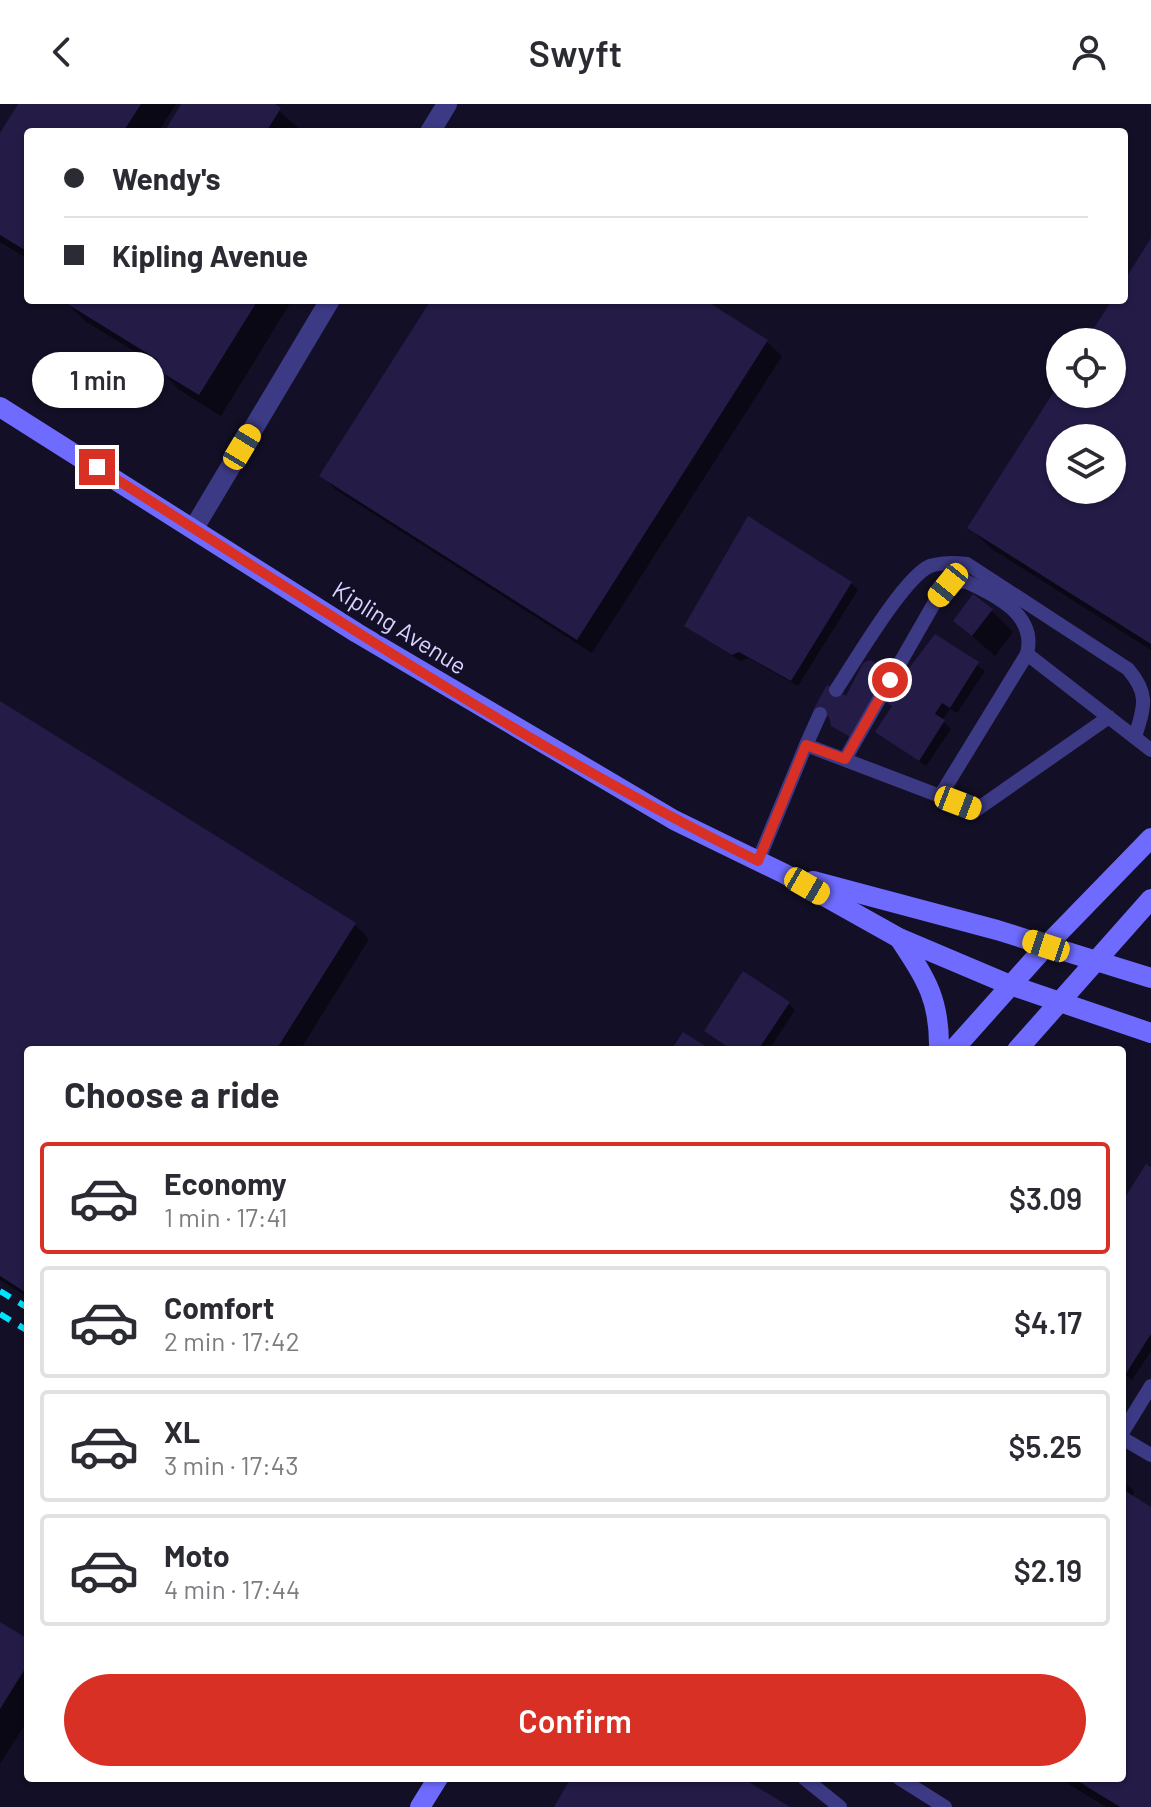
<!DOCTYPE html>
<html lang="en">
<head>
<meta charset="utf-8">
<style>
	:root { --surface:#fff; --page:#f2f2f3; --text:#2b2b33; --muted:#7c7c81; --line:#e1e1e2; --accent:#d93025 }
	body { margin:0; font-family:Barlow,sans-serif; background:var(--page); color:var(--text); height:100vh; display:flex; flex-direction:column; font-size:30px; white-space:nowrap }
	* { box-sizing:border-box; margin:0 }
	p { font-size:26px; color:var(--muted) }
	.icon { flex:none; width:44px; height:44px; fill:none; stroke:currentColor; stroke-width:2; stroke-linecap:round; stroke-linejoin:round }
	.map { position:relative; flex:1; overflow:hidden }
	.panel { position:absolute; left:24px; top:942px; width:1102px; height:736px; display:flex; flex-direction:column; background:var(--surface); border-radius:8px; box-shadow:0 2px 6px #0004 }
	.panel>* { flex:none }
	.guide { position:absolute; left:24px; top:24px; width:1104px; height:176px; border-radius:8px; box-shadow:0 2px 6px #0004; display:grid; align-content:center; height:176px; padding:0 40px; background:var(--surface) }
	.buttons { position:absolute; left:1046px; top:224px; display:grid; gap:16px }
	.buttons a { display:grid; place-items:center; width:80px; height:80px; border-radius:50%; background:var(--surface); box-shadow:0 2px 6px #0004; font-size:40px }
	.end { position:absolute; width:36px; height:36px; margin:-18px; border:10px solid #d93025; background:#fff; box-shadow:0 0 0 4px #fff }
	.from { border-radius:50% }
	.bubble { position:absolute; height:56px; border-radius:28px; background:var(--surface); box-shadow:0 2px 6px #0004; font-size:26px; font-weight:600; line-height:56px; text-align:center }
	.car { position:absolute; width:24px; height:48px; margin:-24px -12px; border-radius:10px; box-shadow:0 0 6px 2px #0007; background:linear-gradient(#f5c518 24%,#345 0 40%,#f5c518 0 76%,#345 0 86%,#f5c518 0) }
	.guide b { display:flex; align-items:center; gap:28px; height:76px; font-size:30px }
	.guide b+b { border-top:2px solid var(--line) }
	.guide i { width:20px; height:20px; background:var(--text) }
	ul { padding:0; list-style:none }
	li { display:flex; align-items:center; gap:24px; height:112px; margin:0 16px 12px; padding:0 24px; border:4px solid var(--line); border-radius:8px }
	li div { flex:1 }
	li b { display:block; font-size:30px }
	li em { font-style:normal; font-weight:600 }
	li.on { border-color:var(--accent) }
	li>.icon { width:72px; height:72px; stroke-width:1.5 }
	h2 { padding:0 40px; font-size:36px; line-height:96px }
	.primary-button { display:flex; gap:16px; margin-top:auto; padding:16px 40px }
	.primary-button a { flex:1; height:92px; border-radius:48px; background:var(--accent); color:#fff; font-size:32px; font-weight:600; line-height:92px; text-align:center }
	header { display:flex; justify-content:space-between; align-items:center; height:104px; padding:0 40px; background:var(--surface); font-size:36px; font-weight:600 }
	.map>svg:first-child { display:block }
	.shadow { fill:#0007; fill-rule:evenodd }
	.building { fill:#241b47; fill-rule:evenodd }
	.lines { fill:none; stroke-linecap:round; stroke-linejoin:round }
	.service { stroke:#3d3a85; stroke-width:14 }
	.minor { stroke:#3d3a85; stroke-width:20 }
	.secondary { stroke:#6f6bff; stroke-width:20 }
	.rail { stroke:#00e5ff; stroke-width:6; stroke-dasharray:12 10; stroke-linecap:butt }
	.route { stroke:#d93025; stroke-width:10 }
	.labels { text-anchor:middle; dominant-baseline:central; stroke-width:7; stroke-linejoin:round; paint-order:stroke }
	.street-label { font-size:24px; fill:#d9d4ff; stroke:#130f26 }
</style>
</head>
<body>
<header><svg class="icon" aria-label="back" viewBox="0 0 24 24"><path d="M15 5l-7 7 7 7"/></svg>Swyft<svg class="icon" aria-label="person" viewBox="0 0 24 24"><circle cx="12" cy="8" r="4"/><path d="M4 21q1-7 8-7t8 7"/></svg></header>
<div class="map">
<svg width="1151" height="1703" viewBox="0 0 1151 1703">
	<rect width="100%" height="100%" fill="#130f26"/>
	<g class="shadow">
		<path d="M20,0H176L158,28H28V155L0,138V33Z"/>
		<path d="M183,0H271L302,27L166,28Z"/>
		<path d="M1151,138V546L992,445L970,424L1060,282V290H1112V238H1088L1114,196H1124V180ZM1060,334H1112V386H1060Z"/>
		<path d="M64,196H292L221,312L178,285L157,261L85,217Z"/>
		<path d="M434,196H701L767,238L782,252L592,549L336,386L322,371Z"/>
		<path d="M851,479L858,486L798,582L748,554L740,557L687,522Z"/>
		<path d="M992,507L1013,528L995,552L955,517Z"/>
		<path d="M935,532L985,567L957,609L950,605L942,616L951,625L926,662L877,628L894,604L887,597Z"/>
		<path d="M0,599L354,820L369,835L300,946H28V1193L0,1176Z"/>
		<path d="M789,900L795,906L769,946H732L706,927Z"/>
		<path d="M1147,1063L1151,1066V1247L1132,1276L1122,1269V1101Z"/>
		<path d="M1122,1375L1134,1388L1131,1393L1151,1406V1703H1106L1059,1674H1122Z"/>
		<path d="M0,1520L28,1538V1616L0,1660Z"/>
	</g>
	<g class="building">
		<path d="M18,0H141L123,28H28V148L0,131V29Z"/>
		<path d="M181,0H275L281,4L266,28H164Z"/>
		<path d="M1151,134V540L967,424L1060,278V290H1112V238H1085L1112,196H1124V177ZM1060,334H1112V386H1060Z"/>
		<path d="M61,196H258L199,291L153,263L158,256Z"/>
		<path d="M431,196H705L768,236L577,536L319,372Z"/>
		<path d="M748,412L852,478L791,577L739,548L732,551L684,522Z"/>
		<path d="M973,490L993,505L972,532L953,517Z"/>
		<path d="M935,530L979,558L950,604L942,599L935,610L945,616L919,657L875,628L892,602L884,597Z"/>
		<path d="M870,556L884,563L887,572L850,633L831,622L829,613L813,606L827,581L846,592L863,559Z"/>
		<path d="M0,597L356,819L276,946H28V1190L0,1172Z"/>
		<path d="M743,867L790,898L758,946H732L704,927Z"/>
		<path d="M683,928L712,946H671Z"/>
		<path d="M1146,1060L1151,1063V1230L1125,1271L1122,1098Z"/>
		<path d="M1122,1385L1151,1403V1703H1120L1073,1674H1122Z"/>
		<path d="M0,1518L28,1535V1560L0,1605Z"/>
		<path d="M571,1674H742L790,1703H554Z"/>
	</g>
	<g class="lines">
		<g class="service">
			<path d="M836,586C854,559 904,473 930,462C942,458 955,459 967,460L1128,565C1150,591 1144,603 1135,633"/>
			<path d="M1109,613L976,706L940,692L1027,550L1151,646"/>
			<path d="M806,641L820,610"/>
			<path d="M845,655L936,496L948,481L965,477C996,491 1037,511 1027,550"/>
			<path d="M758,757L806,641L940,692"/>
			<path d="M1122,1329L1151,1282"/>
			<path d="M1122,1334L1151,1351"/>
			<path d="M804,1674L840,1703"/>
			<path d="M899,1674L945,1703"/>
		</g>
		<g class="minor">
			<path d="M430,28L447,0"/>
			<path d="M194,424L330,196"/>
		</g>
		<g class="secondary">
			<path d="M0,303L357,529L674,716L783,769L899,834L1010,881L1151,929"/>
			<path d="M813,777L997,826L1151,874"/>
			<path d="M899,834C926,875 940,895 939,946"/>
			<path d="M953,946L1046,842L1151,734"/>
			<path d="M1017,946L1151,795"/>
			<path d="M420,1703L438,1674"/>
		</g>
		<g class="rail">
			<path d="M0,1187L28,1204"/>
			<path d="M0,1210L28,1227"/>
		</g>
	</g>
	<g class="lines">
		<path class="route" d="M97,363C314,500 528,644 758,757L806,641L845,655L890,576"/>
	</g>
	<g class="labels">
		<g class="street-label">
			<text transform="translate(400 523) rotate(32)">Kipling Avenue</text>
		</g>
	</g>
</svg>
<div class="buttons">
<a><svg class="icon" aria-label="locate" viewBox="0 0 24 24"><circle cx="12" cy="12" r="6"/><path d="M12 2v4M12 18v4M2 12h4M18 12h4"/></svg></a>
<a><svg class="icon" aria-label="layers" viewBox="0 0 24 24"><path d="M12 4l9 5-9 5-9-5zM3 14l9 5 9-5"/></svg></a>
</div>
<i class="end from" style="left:890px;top:576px"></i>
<i class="end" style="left:97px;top:363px"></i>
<div class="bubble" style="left:32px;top:248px;width:132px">1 min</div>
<i class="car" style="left:242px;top:343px;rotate:31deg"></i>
<i class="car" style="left:948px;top:481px;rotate:219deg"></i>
<i class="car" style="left:958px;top:699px;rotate:111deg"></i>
<i class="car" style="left:807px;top:782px;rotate:120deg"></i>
<i class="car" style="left:1046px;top:842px;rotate:288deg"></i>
<div class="guide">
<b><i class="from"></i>Wendy's</b>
<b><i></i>Kipling Avenue</b>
</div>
<section class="panel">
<h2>Choose a ride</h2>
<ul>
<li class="on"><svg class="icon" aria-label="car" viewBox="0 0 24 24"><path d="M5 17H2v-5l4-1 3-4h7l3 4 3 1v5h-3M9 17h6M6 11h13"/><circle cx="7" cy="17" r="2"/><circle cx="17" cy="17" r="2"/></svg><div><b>Economy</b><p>1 min · 17:41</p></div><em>$3.09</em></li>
<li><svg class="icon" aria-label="car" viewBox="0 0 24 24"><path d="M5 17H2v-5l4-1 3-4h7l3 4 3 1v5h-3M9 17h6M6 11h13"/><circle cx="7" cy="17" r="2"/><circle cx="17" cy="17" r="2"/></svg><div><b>Comfort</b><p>2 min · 17:42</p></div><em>$4.17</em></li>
<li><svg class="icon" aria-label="car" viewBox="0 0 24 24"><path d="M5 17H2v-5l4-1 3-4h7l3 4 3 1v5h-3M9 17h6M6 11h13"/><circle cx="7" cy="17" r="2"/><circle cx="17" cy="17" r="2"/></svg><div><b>XL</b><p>3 min · 17:43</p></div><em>$5.25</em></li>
<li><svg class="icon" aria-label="car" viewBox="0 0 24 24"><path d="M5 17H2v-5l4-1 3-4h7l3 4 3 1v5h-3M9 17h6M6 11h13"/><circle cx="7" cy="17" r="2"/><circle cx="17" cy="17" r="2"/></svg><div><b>Moto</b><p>4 min · 17:44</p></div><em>$2.19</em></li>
</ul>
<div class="primary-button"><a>Confirm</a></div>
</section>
</div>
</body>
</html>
